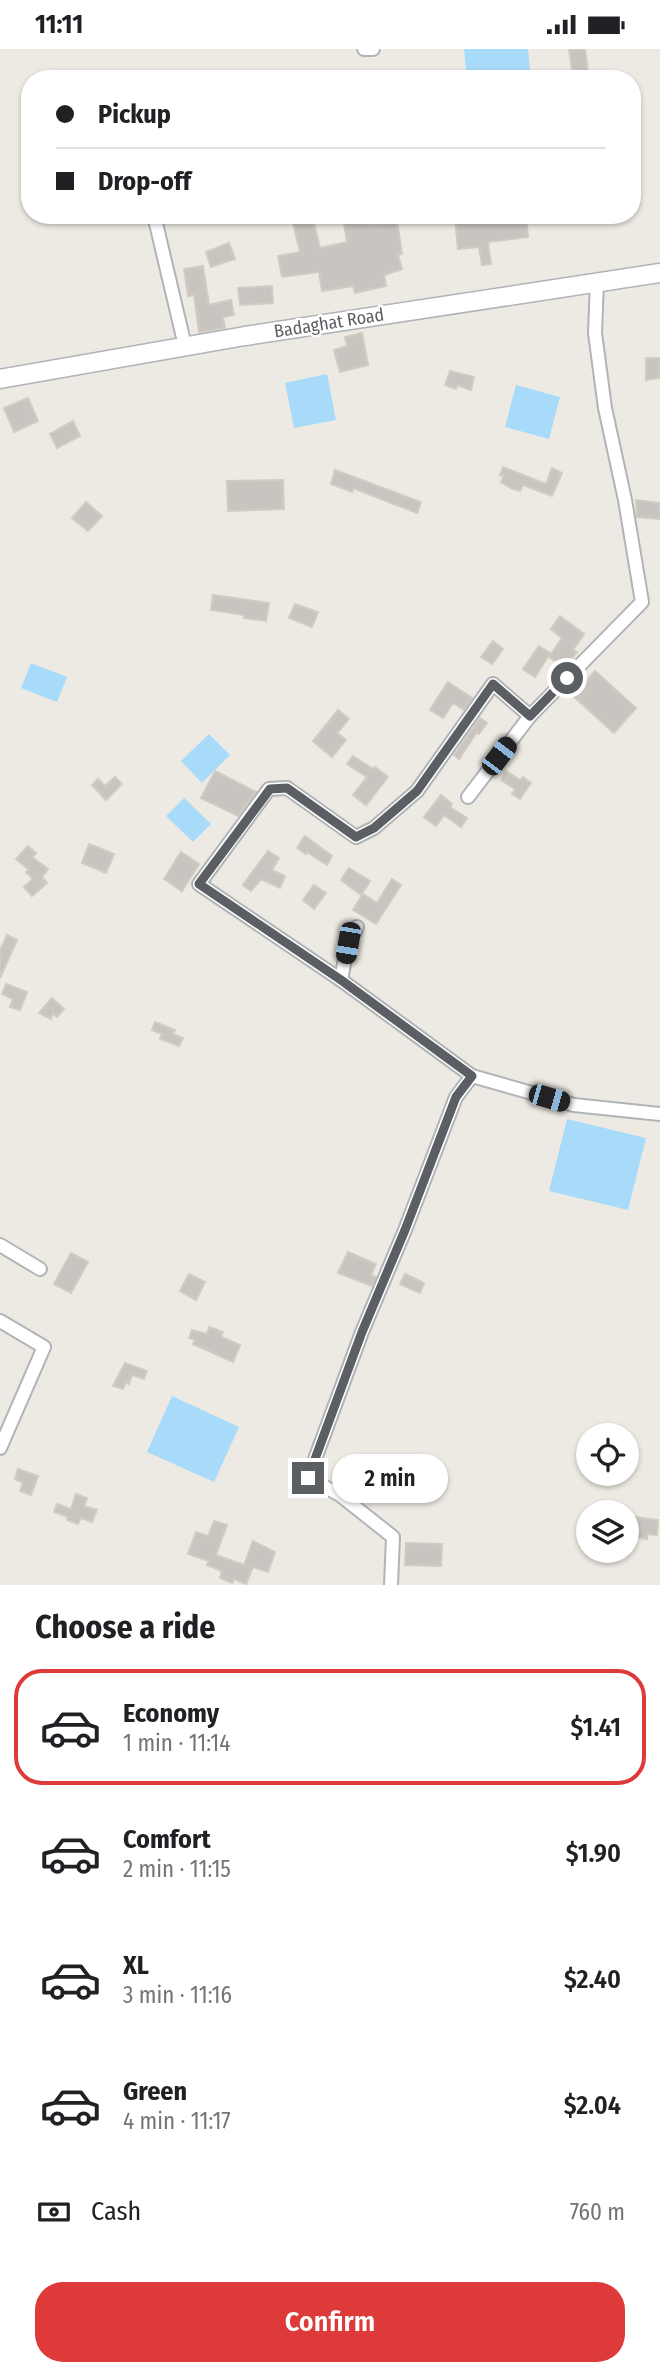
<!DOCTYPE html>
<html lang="en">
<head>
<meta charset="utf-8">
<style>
	:root { --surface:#fff; --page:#f6f6f6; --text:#202124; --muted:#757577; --line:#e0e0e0; --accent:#dd3a39 }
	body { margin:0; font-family:"Fira Sans Condensed",sans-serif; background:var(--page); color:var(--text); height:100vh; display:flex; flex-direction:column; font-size:26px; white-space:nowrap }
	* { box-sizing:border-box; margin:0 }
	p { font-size:23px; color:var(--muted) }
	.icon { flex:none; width:38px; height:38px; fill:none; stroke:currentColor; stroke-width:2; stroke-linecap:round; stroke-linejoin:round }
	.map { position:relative; height:1536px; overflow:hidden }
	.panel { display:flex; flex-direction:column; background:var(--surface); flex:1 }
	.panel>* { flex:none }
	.banner { position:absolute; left:21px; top:21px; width:620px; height:154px; border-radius:28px; box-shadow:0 2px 5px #0004; display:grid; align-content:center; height:154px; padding:0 35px; background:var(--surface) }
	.fabs { position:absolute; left:576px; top:1374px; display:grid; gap:14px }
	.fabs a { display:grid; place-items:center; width:63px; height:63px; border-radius:50%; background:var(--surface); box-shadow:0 2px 5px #0004; font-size:35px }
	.end { position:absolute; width:32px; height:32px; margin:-16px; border:9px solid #5b5f63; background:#fff; box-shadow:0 0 0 4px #fff }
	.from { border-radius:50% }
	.bubble { position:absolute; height:49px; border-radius:24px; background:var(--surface); box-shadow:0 2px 5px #0004; font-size:23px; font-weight:600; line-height:49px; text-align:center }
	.car { position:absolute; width:21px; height:42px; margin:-21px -10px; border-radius:9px; box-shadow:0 0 5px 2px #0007; background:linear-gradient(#222 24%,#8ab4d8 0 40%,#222 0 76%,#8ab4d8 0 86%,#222 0) }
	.banner b { display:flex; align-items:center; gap:24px; height:66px; font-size:26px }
	.banner b+b { border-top:2px solid var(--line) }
	.banner i { width:18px; height:18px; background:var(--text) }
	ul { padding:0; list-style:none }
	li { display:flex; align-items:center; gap:21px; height:116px; margin:0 14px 10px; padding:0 21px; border:4px solid transparent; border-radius:28px }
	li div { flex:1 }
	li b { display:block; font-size:26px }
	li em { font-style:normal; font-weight:600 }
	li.selected { border-color:var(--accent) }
	li>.icon { width:63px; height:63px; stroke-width:1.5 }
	h2 { padding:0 35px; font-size:32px; line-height:84px }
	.pay { display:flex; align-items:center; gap:18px; height:77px; padding:0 35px; font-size:26px }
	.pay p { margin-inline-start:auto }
	.primary-button { display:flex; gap:14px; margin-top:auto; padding:14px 35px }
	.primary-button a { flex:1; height:80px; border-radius:28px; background:var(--accent); color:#fff; font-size:28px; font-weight:600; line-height:80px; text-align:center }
	.status { display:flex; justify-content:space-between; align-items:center; height:49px; padding:0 35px; background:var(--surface); direction:ltr }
	.status svg { height:19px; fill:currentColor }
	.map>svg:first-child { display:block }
	.water { fill:#a7dbf9 }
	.building { fill:#c8c5c0; stroke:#d1cbc2; stroke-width:2 }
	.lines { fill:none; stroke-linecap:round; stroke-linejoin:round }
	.minor-casing { stroke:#b1b4b7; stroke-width:16 }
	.secondary-casing { stroke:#b0b3b7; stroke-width:21 }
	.minor { stroke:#fff; stroke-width:12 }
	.secondary { stroke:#fff; stroke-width:18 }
	.route { stroke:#5b5f63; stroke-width:9 }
	.labels { text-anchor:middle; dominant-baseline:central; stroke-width:5; stroke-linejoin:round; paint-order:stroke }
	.street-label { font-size:18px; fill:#5b5f63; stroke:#fff }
</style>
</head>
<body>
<div class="status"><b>11:11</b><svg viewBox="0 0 49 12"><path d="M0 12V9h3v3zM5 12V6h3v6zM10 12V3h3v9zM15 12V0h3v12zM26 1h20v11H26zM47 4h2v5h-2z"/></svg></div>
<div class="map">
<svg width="660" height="1536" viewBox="0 0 660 1536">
	<rect width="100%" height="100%" fill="#edeae3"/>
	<g class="water">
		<path d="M464,0H528L531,30H467Z"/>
		<path d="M327,325L336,371L294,379L285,334Z"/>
		<path d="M516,336L560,348L549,390L505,378Z"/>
		<path d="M31,614L67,628L57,653L21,639Z"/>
		<path d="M209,685L230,706L202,734L181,712Z"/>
		<path d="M184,749L211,775L193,793L166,767Z"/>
		<path d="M567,1070L646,1089L628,1161L549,1142Z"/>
		<path d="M172,1347L239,1378L214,1433L147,1403Z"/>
	</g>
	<g class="building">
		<path d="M569,0H585L589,30H577L576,21H572Z"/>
		<path d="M291,166H312L320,199L347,193L344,174L368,170L370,176L397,172L402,205L398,206L402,220L384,226L386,237L355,244L353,237L322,242L319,223L282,228L278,207L300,203Z"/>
		<path d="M487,166H526L528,188L488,193L491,215L482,216L479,198L458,200L455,170L467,167L468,172L487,169Z"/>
		<path d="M229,194L235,210L211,218L206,203Z"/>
		<path d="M203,217L209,256L231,251L234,266L223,268L225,279L199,283L194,246L188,247L184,220Z"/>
		<path d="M272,237L273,254L240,256L238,239Z"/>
		<path d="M362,284L368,316L340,323L334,301L347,297L345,288Z"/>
		<path d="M646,309H660L659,329L646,331Z"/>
		<path d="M450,322L474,328L471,341L457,336L456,340L445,336Z"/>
		<path d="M28,349L38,372L14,383L4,359Z"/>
		<path d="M73,372L80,387L57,399L50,385Z"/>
		<path d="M503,418L546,435L552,419L562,424L552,447L523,436L520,442L511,439L501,433L504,427L500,426Z"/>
		<path d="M335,421L421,453L417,464L353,439L352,443L331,435Z"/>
		<path d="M283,431L284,460L228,462L227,432Z"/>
		<path d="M636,451L660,454V470L637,468Z"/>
		<path d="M86,453L102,467L88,482L72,469Z"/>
		<path d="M213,546L269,554L266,572L244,569V566L211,561Z"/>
		<path d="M295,555L318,563L312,578L289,569Z"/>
		<path d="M560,567L584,585L573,601L577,603L565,619L549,608L562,589L551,580Z"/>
		<path d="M493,592L503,600L492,615L481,608Z"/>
		<path d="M539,597L550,604L535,628L523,620Z"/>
		<path d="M595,622L636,659L614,684L573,647Z"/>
		<path d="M448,633L472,649L464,661L453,654L443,669L430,661Z"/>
		<path d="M338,661L349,670L337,684L346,691L332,708L313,692Z"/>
		<path d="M480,669L487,674L479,685L477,683L459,710L454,706Z"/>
		<path d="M353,707L373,720L375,718L388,728L366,756L353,746L367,728L347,715Z"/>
		<path d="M215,722L256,743L238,767L201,749Z"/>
		<path d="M506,722L520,731L523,728L531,734L520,750L512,745L515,740L501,731Z"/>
		<path d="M115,728L122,735L106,751L92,736L98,730L105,737Z"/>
		<path d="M441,746L452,755L450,758L467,769L461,778L444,766L436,777L424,768Z"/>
		<path d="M305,787L332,807L327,816L307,803L306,805L297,799Z"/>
		<path d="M89,795L114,805L106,824L82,814Z"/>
		<path d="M28,797L36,804L32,808L48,820L42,828L47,834L32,847L24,838L33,830L26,823L29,821L16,810Z"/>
		<path d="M268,802L279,809L272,821L285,827L280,839L261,830L251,842L243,836Z"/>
		<path d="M181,803L199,815L182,842L164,830Z"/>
		<path d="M349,819L370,832L361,846L341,831Z"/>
		<path d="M392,830L401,836L376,875L353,861L363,845L377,854Z"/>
		<path d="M314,836L326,844L314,860L303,851Z"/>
		<path d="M7,886L17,891L0,929V902Z"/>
		<path d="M6,935L27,943L20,961L10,958L13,950L2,945Z"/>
		<path d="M52,949L64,960L57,968L53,964L51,970L39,964Z"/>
		<path d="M155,973L175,981L173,985L183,989L179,997L160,990L162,985L152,981Z"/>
		<path d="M348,1203L376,1215L371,1226L376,1228L372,1237L338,1224Z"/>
		<path d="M71,1204L88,1213L71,1244L54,1235Z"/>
		<path d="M189,1225L205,1233L196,1251L180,1242Z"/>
		<path d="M405,1225L424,1234L420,1244L400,1235Z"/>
		<path d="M209,1278L223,1283L221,1288L240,1296L233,1313L193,1295L195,1291L189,1289L192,1281L207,1285Z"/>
		<path d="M125,1314L147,1322L144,1330L132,1326L129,1335L126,1333L123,1340L113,1337Z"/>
		<path d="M18,1420L38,1427L31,1446L20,1442L23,1434L15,1430Z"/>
		<path d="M76,1445L87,1449L84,1457L97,1461L92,1473L81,1469L78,1475L67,1471L68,1468L54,1463L57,1455L71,1460Z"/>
		<path d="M635,1468L658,1471L657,1486L647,1485V1490L633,1488Z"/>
		<path d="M214,1472L227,1476L216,1506L244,1516L253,1492L275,1503L268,1523L253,1518L246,1535L234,1530L232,1534L220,1529L222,1522L207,1516L209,1512L188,1505L196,1483L208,1487Z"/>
		<path d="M406,1494L442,1495L441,1517L405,1516Z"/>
	</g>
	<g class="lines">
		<g class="minor-casing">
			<g id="minor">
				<path d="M364,0H373"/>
				<path d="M154,166L185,297"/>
				<path d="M468,748L530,667L642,553L625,451L605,359L595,284L597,233"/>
				<path d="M357,878L348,894L341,931L472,1027L456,1048L405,1181L362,1283L308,1429L340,1446L393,1488L391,1536"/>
				<path d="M341,931L199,835L269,740L287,739L356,788L374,779L417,742L493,635L530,667"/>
				<path d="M472,1027L574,1056L660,1065"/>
				<path d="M0,1196L40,1220"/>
				<path d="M0,1272L44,1298L0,1399"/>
			</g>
		</g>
		<g class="secondary-casing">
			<path id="secondary" d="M0,330L245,287L660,224"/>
		</g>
		<use href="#minor" class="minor"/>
		<use href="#secondary" class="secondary"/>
	</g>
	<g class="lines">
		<path class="route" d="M308,1429L362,1283L405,1181L456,1048L472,1027L341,931L199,835L270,740L287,739L356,788L374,779L417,742L493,635L530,667L567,629"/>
	</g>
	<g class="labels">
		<g class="street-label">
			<text transform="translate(329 274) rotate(-9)">Badaghat Road</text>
		</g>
	</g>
</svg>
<div class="fabs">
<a><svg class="icon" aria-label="locate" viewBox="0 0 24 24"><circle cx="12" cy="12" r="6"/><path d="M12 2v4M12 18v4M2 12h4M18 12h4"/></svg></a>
<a><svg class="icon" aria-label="layers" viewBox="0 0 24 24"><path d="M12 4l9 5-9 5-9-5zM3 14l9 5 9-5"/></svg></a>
</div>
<i class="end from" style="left:567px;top:629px"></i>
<i class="end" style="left:308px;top:1429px"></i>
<div class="bubble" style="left:332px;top:1405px;width:116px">2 min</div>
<i class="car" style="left:499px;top:707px;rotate:37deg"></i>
<i class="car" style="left:348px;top:894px;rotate:190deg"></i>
<i class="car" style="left:549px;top:1049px;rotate:106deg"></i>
<div class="banner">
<b><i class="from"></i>Pickup</b>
<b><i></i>Drop-off</b>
</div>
</div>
<section class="panel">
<h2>Choose a ride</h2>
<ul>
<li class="selected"><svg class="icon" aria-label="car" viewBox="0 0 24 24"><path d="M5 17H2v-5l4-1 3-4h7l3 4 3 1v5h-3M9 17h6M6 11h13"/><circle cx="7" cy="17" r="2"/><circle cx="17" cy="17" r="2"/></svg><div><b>Economy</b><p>1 min · 11:14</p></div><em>$1.41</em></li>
<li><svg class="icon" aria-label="car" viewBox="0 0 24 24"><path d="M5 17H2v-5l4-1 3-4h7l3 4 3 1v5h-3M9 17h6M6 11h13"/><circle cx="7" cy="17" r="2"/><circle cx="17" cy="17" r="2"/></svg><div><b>Comfort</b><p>2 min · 11:15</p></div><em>$1.90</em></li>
<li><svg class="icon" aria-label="car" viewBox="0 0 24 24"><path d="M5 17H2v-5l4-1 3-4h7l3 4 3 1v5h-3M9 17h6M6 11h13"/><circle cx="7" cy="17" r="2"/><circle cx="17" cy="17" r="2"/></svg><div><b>XL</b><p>3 min · 11:16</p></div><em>$2.40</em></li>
<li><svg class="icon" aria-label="car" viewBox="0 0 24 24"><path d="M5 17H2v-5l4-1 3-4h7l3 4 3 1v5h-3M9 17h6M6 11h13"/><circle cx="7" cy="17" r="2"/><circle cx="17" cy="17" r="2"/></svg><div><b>Green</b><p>4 min · 11:17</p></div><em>$2.04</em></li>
</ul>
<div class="pay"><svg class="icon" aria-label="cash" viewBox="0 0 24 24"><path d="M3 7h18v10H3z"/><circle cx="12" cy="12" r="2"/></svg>Cash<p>760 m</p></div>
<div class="primary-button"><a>Confirm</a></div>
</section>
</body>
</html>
